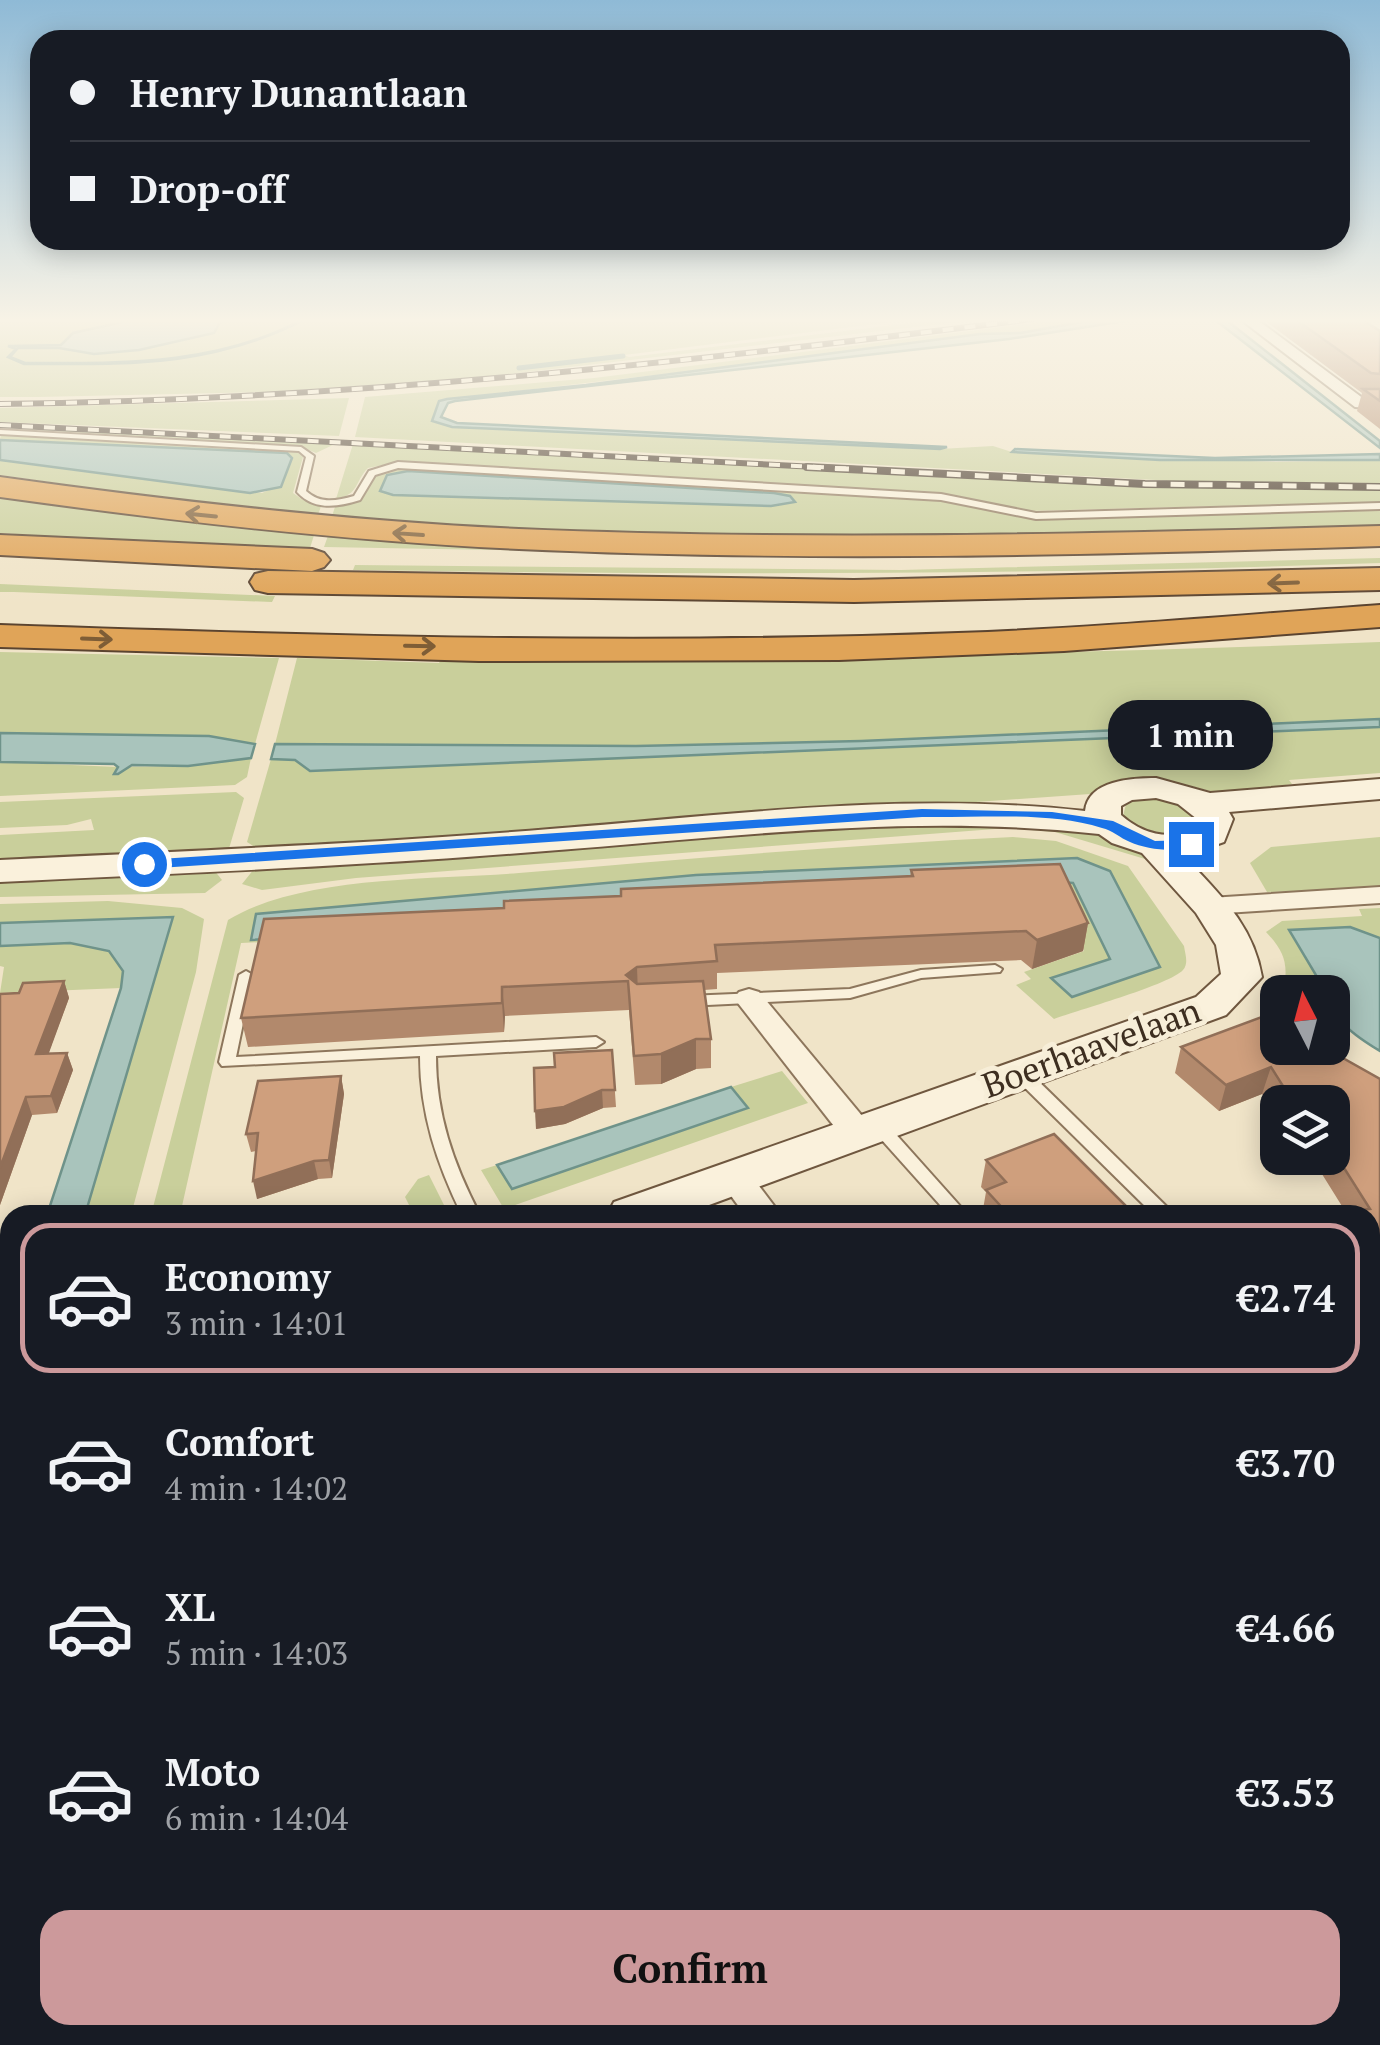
<!DOCTYPE html>
<html lang="en">
<head>
<meta charset="utf-8">
<style>
	:root { --surface:#171b24; --page:#242831; --text:#f1f3f6; --muted:#9ea1a6; --line:#363941; --accent:#cc999b }
	body { margin:0; font-family:"PT Serif",serif; background:var(--page); color:var(--text); height:100vh; display:flex; flex-direction:column; font-size:38px; white-space:nowrap }
	* { box-sizing:border-box; margin:0 }
	p { font-size:32px; color:var(--muted) }
	.icon { flex:none; width:55px; height:55px; fill:none; stroke:currentColor; stroke-width:2; stroke-linecap:round; stroke-linejoin:round }
	.map { position:relative; flex:1; overflow:hidden }
	.sheet { position:absolute; left:0px; top:1205px; width:1380px; height:840px; display:flex; flex-direction:column; background:var(--surface); border-radius:30px 30px 0 0; box-shadow:0 5px 25px #0003 }
	.sheet>* { flex:none }
	.guide { position:absolute; left:30px; top:30px; width:1320px; height:220px; border-radius:30px; box-shadow:0 5px 25px #0003; display:grid; align-content:center; height:220px; padding:0 40px; background:var(--surface) }
	.needle { width:65px; rotate:354deg }
	.controls { position:absolute; left:1260px; top:975px; display:grid; gap:20px }
	.controls a { display:grid; place-items:center; width:90px; height:90px; border-radius:20px; background:var(--surface); box-shadow:0 5px 25px #0003; font-size:50px }
	.end { position:absolute; width:45px; height:45px; margin:-22px; border:12px solid #1a73e8; background:#fff; box-shadow:0 0 0 5px #fff }
	.from { border-radius:50% }
	.bubble { position:absolute; height:70px; border-radius:30px; background:var(--surface); box-shadow:0 5px 25px #0003; font-size:32px; font-weight:600; line-height:70px; text-align:center }
	.guide b { display:flex; align-items:center; gap:35px; height:95px; font-size:38px }
	.guide b+b { border-top:2px solid var(--line) }
	.guide i { width:25px; height:25px; background:var(--text) }
	ul { padding:18px 0 0; list-style:none }
	li { display:flex; align-items:center; gap:30px; height:150px; margin:0 20px 15px; padding:0 20px; border:5px solid transparent; border-radius:30px }
	li div { flex:1 }
	li b { display:block; font-size:38px }
	li em { font-style:normal; font-weight:600 }
	li.selected { border-color:var(--accent) }
	li>.icon { width:90px; height:90px; stroke-width:1.5 }
	.action { display:flex; gap:20px; margin-top:auto; padding:20px 40px }
	.action a { flex:1; height:115px; border-radius:30px; background:var(--accent); color:#111; font-size:40px; font-weight:600; line-height:115px; text-align:center }
	.map>svg:first-child { display:block }
	.green { fill:#c9cf9b; fill-rule:evenodd }
	.water { fill:#a9c4bc; stroke:#6f938a; stroke-width:2.5 }
	.lines { fill:none; stroke-linecap:round; stroke-linejoin:round }
	.stream { stroke:#6f938a; stroke-width:5 }
	.lane-casing { stroke:#8d765c; stroke-width:4 }
	.street-casing { stroke:#8d765c; stroke-width:4 }
	.secondary-casing { stroke:#6f573f; stroke-width:4 }
	.highway-casing { stroke:#5b4430; stroke-width:4 }
	.lane { fill:#faf1dc; fill-rule:evenodd }
	.street { fill:#faf1dc; fill-rule:evenodd }
	.secondary { fill:#faf1dc; fill-rule:evenodd }
	.highway { fill:#e0a458; fill-rule:evenodd }
	.rail-far1-casing { stroke:#3d2e20; stroke-width:6 }
	.rail-casing { stroke:#3d2e20; stroke-width:8 }
	.rail-far1 { stroke:#f7eed8; stroke-width:4; stroke-dasharray:11; stroke-linecap:butt }
	.rail { stroke:#f7eed8; stroke-width:5; stroke-dasharray:14; stroke-linecap:butt }
	.wall { fill:#b2896c }
	.shaded-wall { fill:#916f58 }
	.building { fill:#cf9f7d; stroke:#916f58; stroke-width:2.5 }
	.oneway { stroke:#7e5d36 }
	.route { fill:#1a73e8 }
	.labels { text-anchor:middle; dominant-baseline:central; stroke-width:10; stroke-linejoin:round; paint-order:stroke }
	.street-label { font-size:35px; fill:#3d2e20; stroke:#f7eed8 }
</style>
</head>
<body>
<div class="map">
<svg width="1380" height="2045" viewBox="0 0 1380 2045">
	<rect width="100%" height="100%" fill="#f0e4c8"/>
	<g class="green">
		<path d="M0,319H917L624,355L629,357L943,319H984L475,378L268,392L38,397H0Z"/>
		<path d="M1065,319H1099L1020,333L447,399L432,420L452,427L940,449L993,446L1015,453L1276,462L1380,460V483L1174,481L355,437L365,397L594,378Z"/>
		<path d="M349,398L339,436L0,422V408Z"/>
		<path d="M0,428L325,442L337,443L316,453L299,446Z"/>
		<path d="M1,434L296,451L303,457L293,493L303,500L322,504L317,517L288,516L0,475V460L262,493L283,484L292,458L287,453L0,440Z"/>
		<path d="M353,444L1161,487L1380,490V502L1026,511L943,494L398,462L368,468C354,482 360,494 336,499Z"/>
		<path d="M396,467L952,500L1032,517L1380,507V528L1078,536L629,538L331,519L336,504C359,502 367,497 374,475ZM408,471L774,493L795,502L771,506L393,495L380,491L387,475Z"/>
		<path d="M0,493L315,532L310,548L214,547L0,533Z"/>
		<path d="M329,533L518,545L1380,537L781,555L324,547Z"/>
		<path d="M1380,558V563C1038,575 696,575 353,570L355,565L901,570Z"/>
		<path d="M0,584L275,596L272,602L14,592H0Z"/>
		<path d="M1380,642V719L861,741L636,746L275,744L297,658L439,663L441,659C755,660 1067,654 1380,642Z"/>
		<path d="M0,652L279,658L255,744L209,736L0,733Z"/>
		<path d="M1380,727V773L1289,780L1292,784L1222,794L1167,780L1109,783L1090,794L427,841L258,849L247,842L271,759L295,760L311,771Z"/>
		<path d="M251,758L247,777L235,785L0,796V762L118,767L188,766Z"/>
		<path d="M236,792L244,798L228,852L0,864V835L94,830L91,819L67,825L0,828V802Z"/>
		<path d="M1143,798C1163,798 1187,800 1193,822C1176,843 1139,835 1123,816L1126,804Z"/>
		<path d="M1071,823L1139,849L1155,862L1055,832L1008,828L356,878L262,890L242,884L254,869L805,828Z"/>
		<path d="M1013,837L1056,841L1128,866L1184,946C1185,954 1189,963 1183,970C1169,985 1078,1010 1054,1019L1016,985L1031,979L1024,972L1084,951L1075,920L505,931L241,943L180,1215H151L228,920C302,875 433,880 519,873C684,859 848,845 1013,837ZM1076,858L1160,966L1110,960L1072,883L1059,882L251,939L256,914L696,875Z"/>
		<path d="M1380,837V888L1267,892L1250,863L1271,847Z"/>
		<path d="M214,870L222,880L205,893L0,897V880Z"/>
		<path d="M108,901L182,908L204,919L196,972L131,1215H85L173,917L0,923V904Z"/>
		<path d="M1380,908V938L1350,927L1290,930L1326,992H1283C1289,965 1285,952 1266,932L1282,921L1362,916L1359,909Z"/>
		<path d="M70,943L109,951L123,971L121,988L0,993L4,967L0,966V946Z"/>
		<path d="M782,1071L808,1103L504,1209L481,1170L497,1165L512,1189L747,1109L731,1087Z"/>
		<path d="M429,1175L449,1215H414L405,1197L418,1179Z"/>
		<path d="M10,1474V1675L0,1713V1508Z"/>
		<path d="M10,1788V1945L0,1990V1829Z"/>
	</g>
	<g class="water">
		<path d="M136,319H222L214,333L139,350L94,354L59,348H18L10,357L25,363C121,363 217,366 303,319H306C210,368 128,364 24,364L8,357L16,349L8,346L61,345L73,333Z"/>
		<path d="M1099,319H1138L1009,339L455,401L448,403L441,417L457,423L947,447L940,449L452,427L432,421L439,401L447,399L586,385L980,334L1020,333Z"/>
		<path d="M1214,319H1225L1380,441V448Z"/>
		<path d="M0,440L287,453L292,458L281,487L250,493L0,460Z"/>
		<path d="M1015,449L1215,458L1380,454V460H1160L1012,452Z"/>
		<path d="M408,471L774,493L790,496L795,502L771,506L393,495L380,491L387,475Z"/>
		<path d="M1380,719V727L310,771L295,760L271,759L275,744L636,746L861,741Z"/>
		<path d="M0,733L209,736L255,744L251,758L188,766L132,765L118,774H114L118,767L114,764L0,762Z"/>
		<path d="M1077,858L1110,871L1160,967L1072,997L1051,978L1110,959L1073,883L1059,882L251,940L256,914L696,875Z"/>
		<path d="M173,917L85,1215H47L121,988L123,971L109,951L70,943L0,946V923Z"/>
		<path d="M1350,927L1380,938V1051C1357,1037 1332,1022 1332,992H1326L1289,930Z"/>
		<path d="M731,1087L748,1108L512,1189L497,1165Z"/>
		<path d="M10,1331V1474L0,1508V1362Z"/>
	</g>
	<g class="lines">
		<path class="stream" d="M519,368L623,356"/>
		<g class="lane-casing">
			<g id="lane">
				<path d="M0,430L301,447L314,456L306,491C320,504 336,501 354,496L369,471L398,462L941,494L1036,513L1380,503V509L1036,519L941,500L398,468L375,475L360,500C338,507 314,511 297,492L306,457L299,451L0,434Z"/>
				<path d="M995,965L1002,969L1000,972L921,978L850,998L687,1006L680,1001L687,996L850,989L921,970Z"/>
				<path d="M246,971L253,975L236,1057L596,1037L604,1042L596,1047L436,1056C436,1114 453,1163 480,1215H462C437,1164 420,1114 420,1056L222,1066L219,1062L239,975Z"/>
				<path d="M1021,1069L1027,1070L1170,1210L1172,1215H1154L1015,1078L1013,1074L1015,1070Z"/>
				<path d="M878,1119L884,1121L968,1215H949L872,1129L870,1125L872,1121Z"/>
			</g>
		</g>
		<g class="street-casing">
			<g id="street">
				<path d="M1240,319H1256L1364,399H1380V409L1355,407Z"/>
				<path d="M1380,887V903L1210,914L1196,906L1210,898Z"/>
				<path d="M749,989L759,992L868,1123L872,1131L868,1139L856,1142L844,1139L734,998L739,992Z"/>
				<path d="M735,1166L747,1170L781,1215H745L718,1178L723,1170Z"/>
				<path d="M374,2035H524L520,2045H370Z"/>
				<path d="M597,2035H655L659,2045H601Z"/>
				<path d="M1231,2035H1285L1288,2045H1234Z"/>
			</g>
		</g>
		<g class="secondary-casing">
			<g id="secondary">
				<path d="M1156,778L1210,793L1380,779V799L1229,812L1233,819L1224,842L1184,856C1219,894 1253,924 1262,977L1226,1015L682,1215H607L614,1202L1196,997L1221,974L1216,945L1196,913L1142,853L1112,843L1099,834C913,813 731,837 546,851C364,866 182,873 0,882V860C184,851 367,844 550,829C729,815 907,791 1085,811C1088,780 1132,778 1156,778ZM1156,798L1178,804L1197,819L1195,828C1169,842 1141,833 1121,815V806L1132,800Z"/>
				<path d="M10,2000V2035H56L54,2045H0V2004Z"/>
			</g>
		</g>
		<g class="highway-casing">
			<g id="highway">
				<path d="M0,477C172,501 345,521 519,529C806,541 1093,534 1380,526V546C1093,555 806,562 519,549C345,541 172,521 0,497Z"/>
				<path d="M0,535L312,549L324,553L330,560L324,567L312,571L0,555Z"/>
				<path d="M1380,568V590L854,602L268,593L255,590L250,582L255,574L268,571L854,580Z"/>
				<path d="M1380,605V627L1064,651L839,660L479,661L0,647V625C319,636 639,645 958,633C1099,628 1240,615 1380,605Z"/>
			</g>
		</g>
		<use href="#lane" class="lane"/>
		<use href="#street" class="street"/>
		<use href="#secondary" class="secondary"/>
		<use href="#highway" class="highway"/>
		<g class="rail-far1-casing">
			<g id="rail-far1">
				<path d="M0,404C347,400 689,362 1033,319"/>
				<path d="M0,425L856,469"/>
			</g>
		</g>
		<g class="rail-casing">
			<path id="rail" d="M807,467L1145,484L1380,487"/>
		</g>
		<use href="#rail-far1" class="rail-far1"/>
		<use href="#rail" class="rail"/>
	</g>
	<g class="wall">
		<path d="M1264,319H1361L1380,331V429L1357,411L1362,393L1264,320Z"/>
		<path d="M911,870L1088,923L1083,951L1032,969L1021,960L717,973V989L704,990L711,1039V1068L696,1069L661,1084L635,1085L629,1010L505,1016L504,1032L248,1047L241,1018L504,908L621,896L910,877Z"/>
		<path d="M64,981L69,998L48,1054L67,1053L73,1070L57,1113L32,1115L0,1205L19,993Z"/>
		<path d="M1181,1047L1278,1048L1380,1079V1312L1370,1313V1215L1345,1211L1312,1158H1332V1102H1278V1118L1262,1094L1219,1111L1175,1073Z"/>
		<path d="M612,1050L616,1107L603,1108L565,1124L536,1129L555,1067Z"/>
		<path d="M341,1076L344,1094L332,1178L318,1179L257,1199L256,1151L251,1152L246,1134Z"/>
		<path d="M986,1160L1135,1215H982L986,1192L981,1187Z"/>
		<path d="M1380,1731V1857L1370,1858V1732Z"/>
		<path d="M1074,2035H1179L1182,2045H1077Z"/>
	</g>
	<g class="shaded-wall">
		<path d="M1088,923L1083,951L1032,969L1037,940Z"/>
		<path d="M637,967L638,995L626,975Z"/>
		<path d="M64,981L69,998L42,1072L36,1054Z"/>
		<path d="M502,987L505,1016L504,1032L502,1003Z"/>
		<path d="M696,1039V1069L661,1084V1054Z"/>
		<path d="M67,1053L73,1070L57,1113L51,1096Z"/>
		<path d="M1271,1067L1262,1094L1219,1111L1226,1085Z"/>
		<path d="M341,1076L344,1094L332,1178L329,1160Z"/>
		<path d="M602,1090L603,1108L565,1124L536,1129L535,1111Z"/>
		<path d="M26,1097L32,1115L0,1205V1168Z"/>
		<path d="M314,1161L318,1179L257,1199L253,1181Z"/>
		<path d="M1380,1669V1690L1370,1696V1675Z"/>
	</g>
	<g class="building">
		<path d="M1295,319H1361L1380,331V374L1371,373Z"/>
		<path d="M1363,389H1380V401Z"/>
		<path d="M1060,864L1088,923L1037,940L1026,931L715,945L717,961L637,967L626,975L637,984L703,981L711,1039H696L661,1054L634,1056L628,981L502,987V1003L241,1018L264,919L504,908V901L621,896V889L913,876L911,870Z"/>
		<path d="M64,981L36,1054L67,1053L51,1096L26,1097L0,1168V994L19,993L23,983Z"/>
		<path d="M1278,1011V1048H1325L1380,1079V1286L1370,1287V1215H1302L1370,1209L1332,1149V1102H1293L1271,1067L1226,1085L1181,1047Z"/>
		<path d="M612,1050L615,1090H602L564,1107L535,1111L534,1068L555,1067L554,1053Z"/>
		<path d="M341,1076L329,1160L314,1161L253,1181L258,1133L246,1134L258,1081Z"/>
		<path d="M1054,1134L1135,1215H1009L986,1190L1006,1182L986,1160Z"/>
		<path d="M1370,1596L1380,1607V1669L1370,1675Z"/>
		<path d="M1380,1731V1827L1370,1828V1732Z"/>
		<path d="M763,2035H855L857,2045H764Z"/>
		<path d="M1084,2035H1179L1182,2045H1087Z"/>
	</g>
	<defs><path id="oneway-shaft" d="M-6 0H5M1.5-3L5.5 0L1.5 3" fill="none" stroke-width="1.6" stroke-linecap="round" stroke-linejoin="round" transform="scale(2.5)"/></defs>
	<g class="oneway">
		<use href="#oneway-shaft" transform="translate(201 515) rotate(-174)"/>
		<use href="#oneway-shaft" transform="translate(408 534) rotate(-176)"/>
		<use href="#oneway-shaft" transform="translate(1283 583) rotate(178)"/>
		<use href="#oneway-shaft" transform="translate(97 639) rotate(2)"/>
		<use href="#oneway-shaft" transform="translate(420 646) rotate(1)"/>
	</g>
	<linearGradient id="sky" x2="0" y2="1"><stop stop-color="#8fbad6"/><stop offset="0.53" stop-color="#f8f3e6"/><stop offset="1" stop-color="#f8f3e6" stop-opacity="0"/></linearGradient>
	<rect width="1380" height="605" fill="url(#sky)"/>
	<path class="route" d="M922,809L1052,812L1113,821L1155,841L1191,840L1198,844C1182,854 1148,850 1130,842C1120,838 1112,830 1102,828C1047,811 980,818 922,817L144,869L137,864L144,860Z"/>
	<g class="labels">
		<g class="street-label">
			<text transform="translate(1091 1047) rotate(-20)">Boerhaavelaan</text>
		</g>
	</g>
</svg>
<div class="controls">
<a><svg class="needle" viewBox="-14 -14 28 28"><path d="M0-13l5 13h-10z" fill="#e53935"/><path d="M0 13l5-13h-10z" fill="#9ea1a6"/></svg></a>
<a><svg class="icon" aria-label="layers" viewBox="0 0 24 24"><path d="M12 4l9 5-9 5-9-5zM3 14l9 5 9-5"/></svg></a>
</div>
<i class="end from" style="left:144px;top:864px"></i>
<i class="end" style="left:1191px;top:844px"></i>
<div class="bubble" style="left:1108px;top:700px;width:165px">1 min</div>
<div class="guide">
<b><i class="from"></i>Henry Dunantlaan</b>
<b><i></i>Drop-off</b>
</div>
<section class="sheet">
<ul>
<li class="selected"><svg class="icon" aria-label="car" viewBox="0 0 24 24"><path d="M5 17H2v-5l4-1 3-4h7l3 4 3 1v5h-3M9 17h6M6 11h13"/><circle cx="7" cy="17" r="2"/><circle cx="17" cy="17" r="2"/></svg><div><b>Economy</b><p>3 min · 14:01</p></div><em>€2.74</em></li>
<li><svg class="icon" aria-label="car" viewBox="0 0 24 24"><path d="M5 17H2v-5l4-1 3-4h7l3 4 3 1v5h-3M9 17h6M6 11h13"/><circle cx="7" cy="17" r="2"/><circle cx="17" cy="17" r="2"/></svg><div><b>Comfort</b><p>4 min · 14:02</p></div><em>€3.70</em></li>
<li><svg class="icon" aria-label="car" viewBox="0 0 24 24"><path d="M5 17H2v-5l4-1 3-4h7l3 4 3 1v5h-3M9 17h6M6 11h13"/><circle cx="7" cy="17" r="2"/><circle cx="17" cy="17" r="2"/></svg><div><b>XL</b><p>5 min · 14:03</p></div><em>€4.66</em></li>
<li><svg class="icon" aria-label="car" viewBox="0 0 24 24"><path d="M5 17H2v-5l4-1 3-4h7l3 4 3 1v5h-3M9 17h6M6 11h13"/><circle cx="7" cy="17" r="2"/><circle cx="17" cy="17" r="2"/></svg><div><b>Moto</b><p>6 min · 14:04</p></div><em>€3.53</em></li>
</ul>
<div class="action"><a>Confirm</a></div>
</section>
</div>
</body>
</html>
